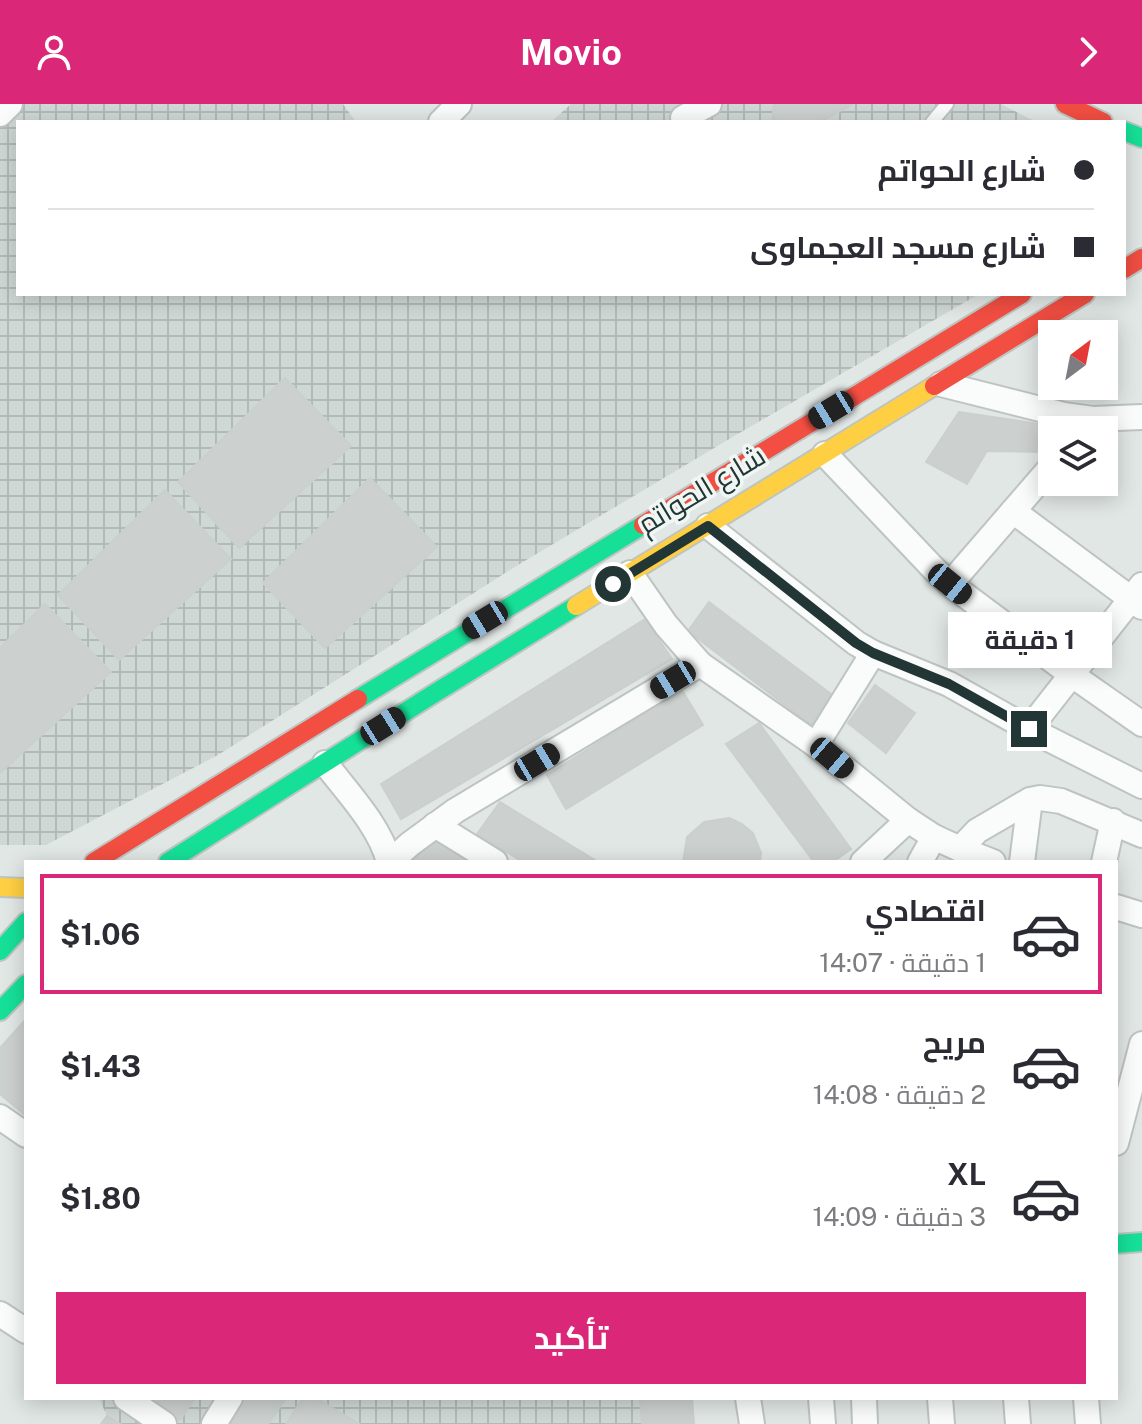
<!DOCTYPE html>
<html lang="ar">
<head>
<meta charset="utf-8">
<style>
	:root { --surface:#fff; --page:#f2f2f3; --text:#2b2b33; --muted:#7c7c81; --line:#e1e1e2; --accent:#db2777 }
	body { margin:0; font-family:"Public Sans",Cairo,sans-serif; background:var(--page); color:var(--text); direction:rtl; height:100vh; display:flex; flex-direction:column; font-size:30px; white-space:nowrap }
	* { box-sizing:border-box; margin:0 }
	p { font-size:26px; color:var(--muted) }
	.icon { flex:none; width:44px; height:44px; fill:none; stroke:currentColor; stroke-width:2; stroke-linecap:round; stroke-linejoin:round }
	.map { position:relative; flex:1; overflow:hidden; direction:ltr }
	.sheet { position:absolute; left:24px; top:756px; width:1094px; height:540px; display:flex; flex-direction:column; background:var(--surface); border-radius:0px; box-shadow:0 4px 20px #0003; direction:rtl }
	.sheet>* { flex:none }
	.banner { position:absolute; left:16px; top:16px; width:1110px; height:176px; border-radius:0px; box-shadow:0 4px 20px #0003; direction:rtl; display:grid; align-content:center; height:176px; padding:0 32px; background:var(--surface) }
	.needle { width:52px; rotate:32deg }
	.fabs { position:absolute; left:1038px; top:216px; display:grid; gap:16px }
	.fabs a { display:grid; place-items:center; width:80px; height:80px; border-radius:0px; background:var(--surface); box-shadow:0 4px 20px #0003; font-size:40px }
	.end { position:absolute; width:36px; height:36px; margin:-18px; border:10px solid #223735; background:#fff; box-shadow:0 0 0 4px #fff }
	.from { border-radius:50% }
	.bubble { position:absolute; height:56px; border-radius:0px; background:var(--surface); box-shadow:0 4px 20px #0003; font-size:26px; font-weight:700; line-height:56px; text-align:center; direction:rtl }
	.car { position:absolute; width:24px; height:48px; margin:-24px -12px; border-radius:10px; box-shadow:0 0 6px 2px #0007; background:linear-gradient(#222 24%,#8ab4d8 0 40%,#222 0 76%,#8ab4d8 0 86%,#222 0) }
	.banner b { display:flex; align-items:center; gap:28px; height:76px; font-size:30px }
	.banner b+b { border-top:2px solid var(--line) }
	.banner i { width:20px; height:20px; background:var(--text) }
	ul { padding:14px 0 0; list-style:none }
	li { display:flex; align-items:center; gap:24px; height:120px; margin:0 16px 12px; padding:0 16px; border:4px solid transparent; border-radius:0px }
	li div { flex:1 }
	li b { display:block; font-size:30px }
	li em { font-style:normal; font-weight:700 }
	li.current { border-color:var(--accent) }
	li>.icon { width:72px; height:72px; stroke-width:1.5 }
	.primary-button { display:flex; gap:16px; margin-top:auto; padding:16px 32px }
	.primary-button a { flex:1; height:92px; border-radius:0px; background:var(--accent); color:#fff; font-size:32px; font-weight:700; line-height:92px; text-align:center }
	header { display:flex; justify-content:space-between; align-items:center; height:104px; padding:0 32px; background:var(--accent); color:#fff; font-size:36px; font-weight:700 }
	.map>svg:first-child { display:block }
	.industrial { fill:url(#industrial-grid) }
	.building { fill:#ccd0cf; stroke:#cad0ce; stroke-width:2 }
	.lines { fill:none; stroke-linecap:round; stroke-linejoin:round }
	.lane-casing { stroke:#bec4c2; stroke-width:16 }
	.street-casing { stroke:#bec4c2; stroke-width:28 }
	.fast-casing { stroke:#bec4c2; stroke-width:22 }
	.slow-casing { stroke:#bec4c2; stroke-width:22 }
	.jam-casing { stroke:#bec4c2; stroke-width:22 }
	.lane { stroke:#fafbfb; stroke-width:12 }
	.street { stroke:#fafbfb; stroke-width:24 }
	.fast { stroke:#16e098; stroke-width:18 }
	.slow { stroke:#ffcf43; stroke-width:18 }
	.jam { stroke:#f24e42; stroke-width:18 }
	.route { stroke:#223735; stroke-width:10 }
	.labels { text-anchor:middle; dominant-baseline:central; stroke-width:7; stroke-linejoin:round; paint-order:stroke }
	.street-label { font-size:28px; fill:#223735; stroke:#eff6f4 }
</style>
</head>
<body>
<header><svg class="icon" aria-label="forward" viewBox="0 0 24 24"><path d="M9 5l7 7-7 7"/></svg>Movio<svg class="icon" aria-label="person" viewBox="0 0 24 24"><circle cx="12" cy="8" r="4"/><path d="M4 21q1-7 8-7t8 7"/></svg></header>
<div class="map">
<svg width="1142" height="1320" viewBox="0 0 1142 1320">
	<defs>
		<pattern id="industrial-grid" width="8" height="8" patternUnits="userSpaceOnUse" patternTransform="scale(2)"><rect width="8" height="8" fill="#d0d8d5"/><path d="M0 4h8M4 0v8" fill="none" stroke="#b2bab7"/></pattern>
	</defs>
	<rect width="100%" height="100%" fill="#e1e7e5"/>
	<g class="industrial">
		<path d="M23,0H343L356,18H18V190H979L736,331L518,461L218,651L46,741H0V23Z"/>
		<path d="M571,0H1001L1036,18H551Z"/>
		<path d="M99,1294H692L694,1320H120L107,1312Z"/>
	</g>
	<g class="building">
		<path d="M774,0H853L820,18H772Z"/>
		<path d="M285,274L351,342L239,444L178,378Z"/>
		<path d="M959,308L1046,321L1047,348L987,347L967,380L926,358Z"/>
		<path d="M370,374L437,443L325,544L263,479Z"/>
		<path d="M165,386L231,455L119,556L58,491Z"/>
		<path d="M709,498L831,590L811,621L688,527Z"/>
		<path d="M45,500L111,568L0,669V544Z"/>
		<path d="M645,515L672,555L401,715L381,680Z"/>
		<path d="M875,581L915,609L886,649L848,619Z"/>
		<path d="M682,586L703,621L566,705L547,671Z"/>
		<path d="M759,619L851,745L833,758H814L726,640Z"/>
		<path d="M500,698L598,758H523L477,730Z"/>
		<path d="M729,714L742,720L753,729L761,749L760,758H683L687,733L704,718Z"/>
		<path d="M429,734L469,758H411Z"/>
		<path d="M26,915V1012L0,990V944Z"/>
		<path d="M143,1294H195L180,1316Z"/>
		<path d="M243,1294H286L268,1320H228Z"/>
		<path d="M303,1294H316L359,1320H286Z"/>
		<path d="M640,1294H692L694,1320H642Z"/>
		<path d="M107,1312L120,1320H101Z"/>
	</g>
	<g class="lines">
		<g class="lane-casing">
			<path id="lane" d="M932,18L947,0"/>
		</g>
		<g class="street-casing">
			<g id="street">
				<path d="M0,10L10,0"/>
				<path d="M683,14L709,0"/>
				<path d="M441,18L459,0"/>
				<path d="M941,280L1064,311L1093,315L1142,313"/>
				<path d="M825,350L934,465L950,480L1072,571L1142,620"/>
				<path d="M1013,407L1142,503"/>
				<path d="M708,422L856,539L873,549L949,580L1029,625L1142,682"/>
				<path d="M630,469L666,521L700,560L816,641L908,716L934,733L960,745L993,758"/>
				<path d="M950,480L1052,362"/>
				<path d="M1029,625L1142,481"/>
				<path d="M816,641L873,549"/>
				<path d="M325,659C347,688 380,722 389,758"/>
				<path d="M435,721L495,758"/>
				<path d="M960,745L977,727L1030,696L1040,694L1061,697L1142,731"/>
				<path d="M390,758L410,740L455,707L700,560"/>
				<path d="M863,758L908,716"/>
				<path d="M920,758L934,733"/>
				<path d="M1022,758L1030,696"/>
				<path d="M1104,758L1113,717"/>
				<path d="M1116,803L1142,811"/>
				<path d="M0,1013L26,1031"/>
				<path d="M1116,1039L1142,940"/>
				<path d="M0,1210L26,1227"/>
				<path d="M126,1294L164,1320"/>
				<path d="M748,1294L752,1320"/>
				<path d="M821,1294L823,1320"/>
				<path d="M864,1294L865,1320"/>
				<path d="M940,1294L942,1320"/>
				<path d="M1016,1294L1018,1320"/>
				<path d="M1086,1294L1088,1320"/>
				<path d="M214,1320L230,1294"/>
			</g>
		</g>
		<g class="fast-casing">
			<g id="fast">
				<path d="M1124,27L1142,34"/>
				<path d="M358,595L643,421"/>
				<path d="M168,758L435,589L576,502"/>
				<path d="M0,847L26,818"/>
				<path d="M0,907L26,880"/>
				<path d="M1116,1140L1142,1138"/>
			</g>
		</g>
		<g class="slow-casing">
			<g id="slow">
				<path d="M576,502L934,282"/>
				<path d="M0,783L26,784"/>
			</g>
		</g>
		<g class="jam-casing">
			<g id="jam">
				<path d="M1065,0L1103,18"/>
				<path d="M1124,165L1142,154"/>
				<path d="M934,282L1085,190"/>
				<path d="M643,421L1022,190"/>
				<path d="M94,758L358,595"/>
			</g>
		</g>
		<use href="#lane" class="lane"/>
		<use href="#street" class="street"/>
		<use href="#fast" class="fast"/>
		<use href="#slow" class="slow"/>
		<use href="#jam" class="jam"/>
	</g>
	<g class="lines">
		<path class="route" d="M613,480L708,422L856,539L873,549L949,580L1029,625"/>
	</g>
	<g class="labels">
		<g class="street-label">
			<text transform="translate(701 385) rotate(-31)">شارع الحواتم</text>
		</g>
	</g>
</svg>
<div class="fabs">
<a><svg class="needle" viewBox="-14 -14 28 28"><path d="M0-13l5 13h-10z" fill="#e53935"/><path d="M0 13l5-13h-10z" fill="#7c7c81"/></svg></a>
<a><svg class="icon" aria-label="layers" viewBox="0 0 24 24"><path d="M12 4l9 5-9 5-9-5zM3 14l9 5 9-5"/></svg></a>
</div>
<i class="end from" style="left:613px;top:480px"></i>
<i class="end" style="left:1029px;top:625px"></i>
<div class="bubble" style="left:948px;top:508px;width:164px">1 دقيقة</div>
<i class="car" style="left:831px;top:306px;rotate:239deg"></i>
<i class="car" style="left:950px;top:480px;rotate:129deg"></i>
<i class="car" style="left:485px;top:516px;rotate:239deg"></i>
<i class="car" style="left:673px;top:576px;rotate:239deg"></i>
<i class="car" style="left:383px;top:622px;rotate:58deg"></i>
<i class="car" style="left:832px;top:654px;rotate:130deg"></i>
<i class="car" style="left:537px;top:658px;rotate:59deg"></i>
<div class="banner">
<b><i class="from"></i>شارع الحواتم</b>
<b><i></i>شارع مسجد العجماوى</b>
</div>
<section class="sheet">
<ul>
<li class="current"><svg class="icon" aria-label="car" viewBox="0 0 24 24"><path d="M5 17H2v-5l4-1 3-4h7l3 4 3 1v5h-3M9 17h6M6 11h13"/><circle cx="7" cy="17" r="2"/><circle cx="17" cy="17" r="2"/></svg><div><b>اقتصادي</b><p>1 دقيقة · 14:07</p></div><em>$1.06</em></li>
<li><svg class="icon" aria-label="car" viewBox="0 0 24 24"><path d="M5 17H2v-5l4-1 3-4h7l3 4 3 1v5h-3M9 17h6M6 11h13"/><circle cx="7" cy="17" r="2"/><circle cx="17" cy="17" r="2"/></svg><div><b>مريح</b><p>2 دقيقة · 14:08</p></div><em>$1.43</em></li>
<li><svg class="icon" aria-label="car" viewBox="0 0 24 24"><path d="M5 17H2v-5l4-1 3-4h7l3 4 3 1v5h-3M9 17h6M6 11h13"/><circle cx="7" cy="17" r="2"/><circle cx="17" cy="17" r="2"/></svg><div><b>XL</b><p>3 دقيقة · 14:09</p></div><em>$1.80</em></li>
</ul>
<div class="primary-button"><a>تأكيد</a></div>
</section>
</div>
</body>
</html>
